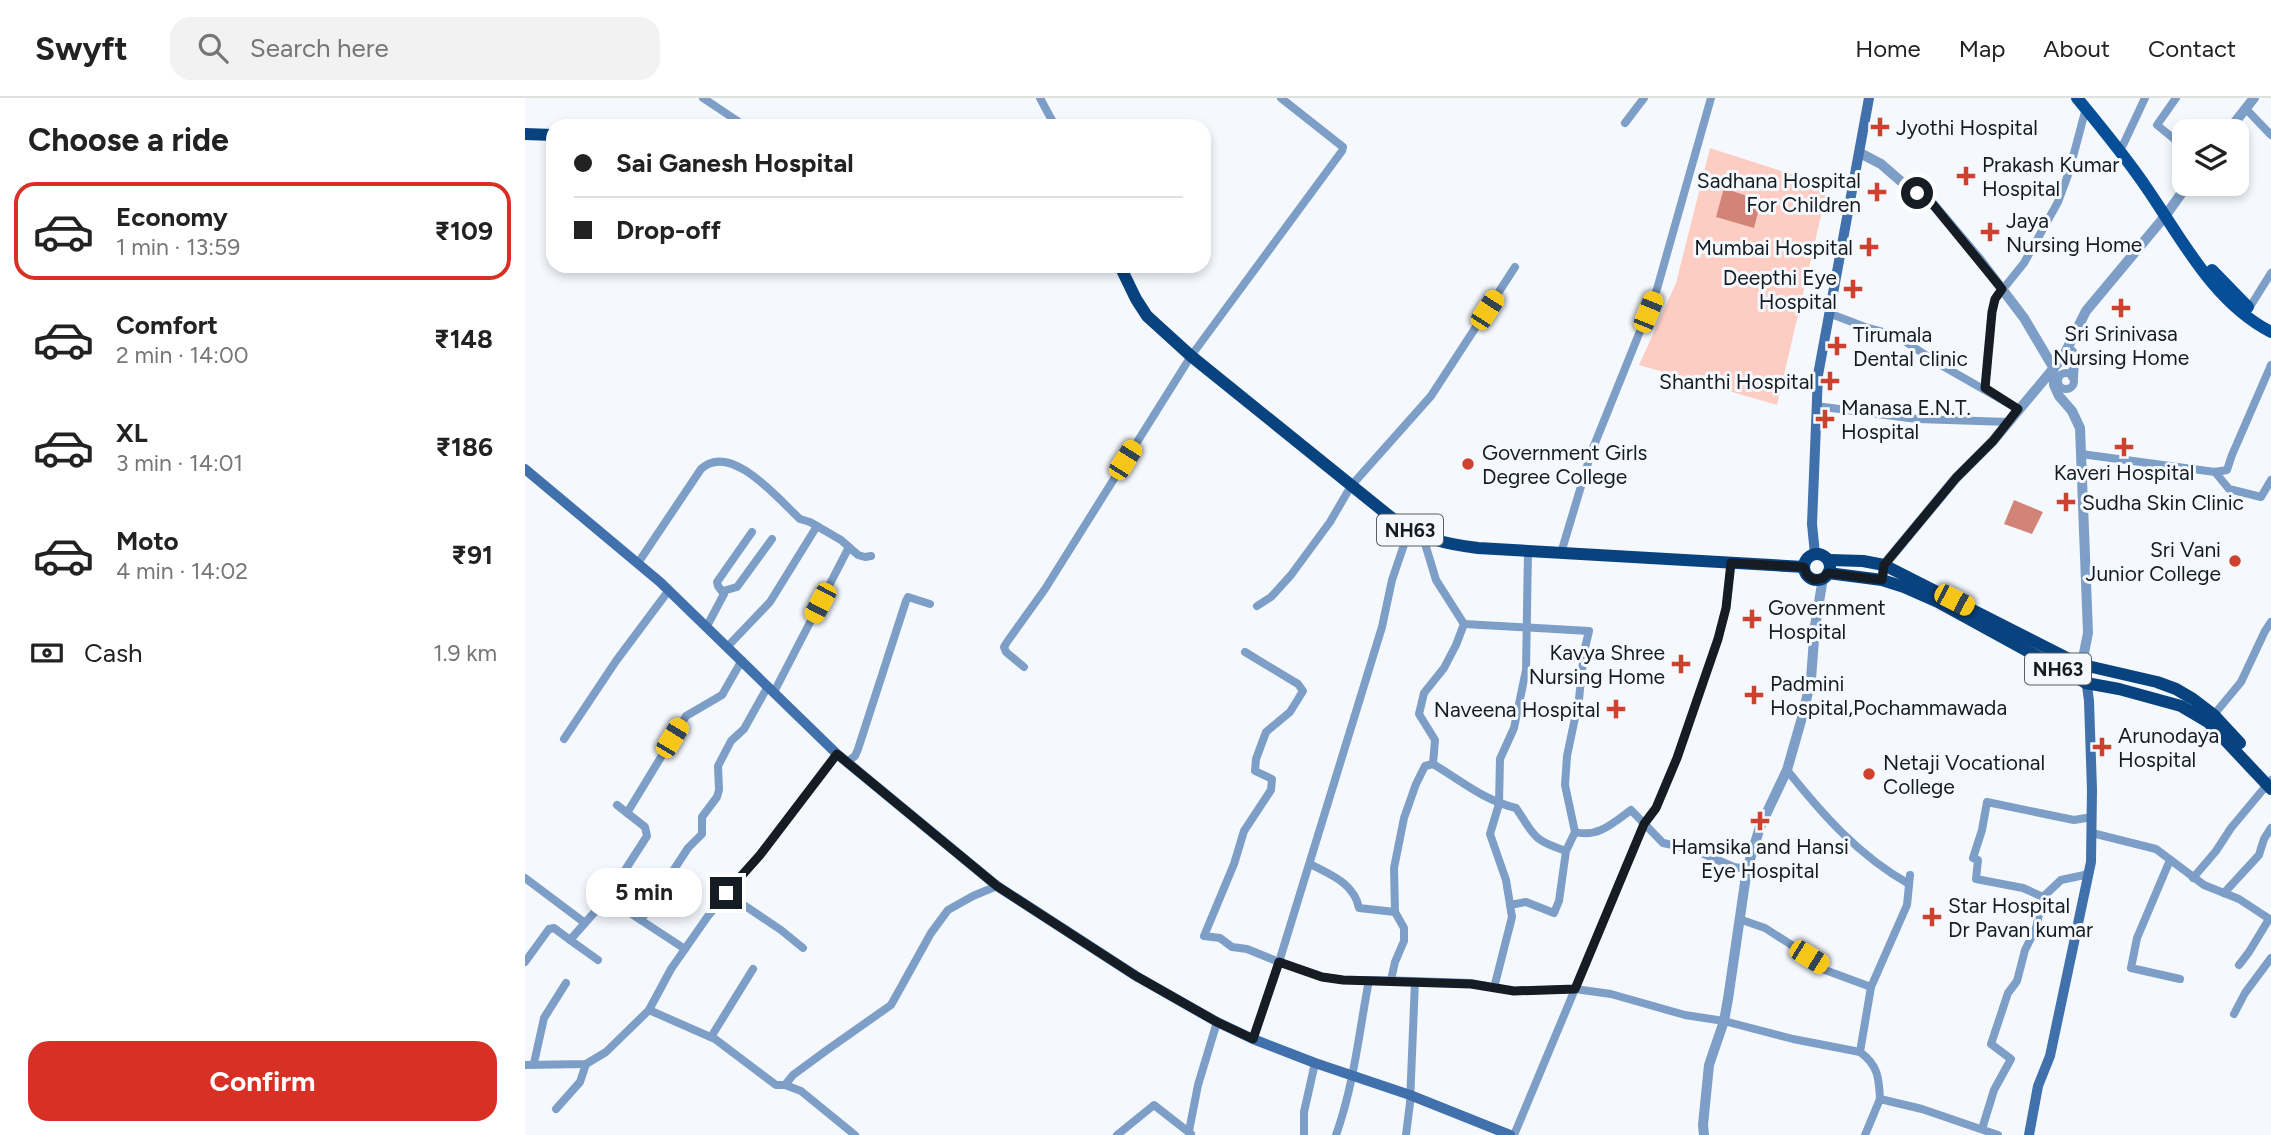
<!DOCTYPE html>
<html lang="en">
<head>
<meta charset="utf-8">
<style>
	:root { --surface:#fff; --page:#f2f2f2; --text:#222; --muted:#767676; --line:#e0e0e0; --accent:#d93025 }
	body { margin:0; font-family:Figtree,sans-serif; background:var(--page); color:var(--text); height:100vh; display:flex; flex-direction:column; font-size:26px; white-space:nowrap }
	* { box-sizing:border-box; margin:0 }
	p { font-size:23px; color:var(--muted) }
	.icon { flex:none; width:38px; height:38px; fill:none; stroke:currentColor; stroke-width:2; stroke-linecap:round; stroke-linejoin:round }
	.map { position:relative; flex:1; overflow:hidden }
	.details { display:flex; flex-direction:column; background:var(--surface); width:525px }
	.details>* { flex:none }
	.guide { position:absolute; left:21px; top:21px; width:665px; height:154px; border-radius:21px; box-shadow:0 4px 10px #0003; display:grid; align-content:center; height:154px; padding:0 28px; background:var(--surface) }
	.fabs { position:absolute; left:1647px; top:21px; display:grid; gap:14px }
	.fabs a { display:grid; place-items:center; width:77px; height:77px; border-radius:14px; background:var(--surface); box-shadow:0 4px 10px #0003; font-size:35px }
	.end { position:absolute; width:32px; height:32px; margin:-16px; border:9px solid #161c23; background:#fff; box-shadow:0 0 0 4px #fff }
	.from { border-radius:50% }
	.bubble { position:absolute; height:49px; border-radius:21px; background:var(--surface); box-shadow:0 4px 10px #0003; font-size:23px; font-weight:700; line-height:49px; text-align:center }
	.car { position:absolute; width:21px; height:42px; margin:-21px -10px; border-radius:9px; box-shadow:0 0 5px 2px #0007; background:linear-gradient(#f5c518 24%,#345 0 40%,#f5c518 0 76%,#345 0 86%,#f5c518 0) }
	.guide b { display:flex; align-items:center; gap:24px; height:66px; font-size:26px }
	.guide b+b { border-top:2px solid var(--line) }
	.guide i { width:18px; height:18px; background:var(--text) }
	ul { padding:0; list-style:none }
	li { display:flex; align-items:center; gap:21px; height:98px; margin:0 14px 10px; padding:0 14px; border:4px solid transparent; border-radius:21px }
	li div { flex:1 }
	li b { display:block; font-size:26px }
	li em { font-style:normal; font-weight:700 }
	li.current { border-color:var(--accent) }
	li>.icon { width:63px; height:63px; stroke-width:1.5 }
	h2 { padding:0 28px; font-size:32px; line-height:84px }
	.pay { display:flex; align-items:center; gap:18px; height:77px; padding:0 28px; font-size:26px }
	.pay p { margin-inline-start:auto }
	.primary-button { display:flex; gap:14px; margin-top:auto; padding:14px 28px }
	.primary-button a { flex:1; height:80px; border-radius:21px; background:var(--accent); color:#fff; font-size:28px; font-weight:700; line-height:80px; text-align:center }
	header { display:flex; align-items:center; gap:42px; box-sizing:border-box; height:98px; padding:0 35px; background:var(--surface); border-bottom:2px solid var(--line) }
	header strong { font-size:33px }
	nav { display:flex; gap:38px; margin-inline-start:auto; font-size:24px }
	.search { width:490px; height:63px; background:var(--page); display:flex; align-items:center; gap:18px; box-sizing:border-box; padding:0 24px; border-radius:21px; color:var(--muted); font-size:26px }
	main { display:flex; flex:1; min-height:0 }
	.map>svg:first-child { display:block }
	.green { fill:#fdcdc4 }
	.water { fill:#d28577 }
	.lines { fill:none; stroke-linecap:round; stroke-linejoin:round }
	.minor { stroke:#7d9ec7; stroke-width:8 }
	.tertiary { stroke:#7d9ec7; stroke-width:10 }
	.secondary { stroke:#4071ac; stroke-width:10 }
	.primary { stroke:#064f98; stroke-width:12 }
	.trunk { stroke:#08437f; stroke-width:12 }
	.route { stroke:#161c23; stroke-width:9 }
	.poi-dot { fill:#cd412f; stroke:#f5f9fd; stroke-width:2.5 }
	.labels { text-anchor:middle; dominant-baseline:central; stroke-width:6; stroke-linejoin:round; paint-order:stroke }
	.shield { fill:#f5f9fd; stroke:#595e64; stroke-width:2 }
	.shield-label { font-size:19px; font-weight:bold; fill:#161c23 }
	.poi-label { font-size:21px; fill:#161c23; stroke:#f5f9fd; text-anchor:start }
</style>
</head>
<body>
<header>
<strong>Swyft</strong>
<div class="search"><svg class="icon" aria-label="search" viewBox="0 0 24 24"><circle cx="10" cy="10" r="6"/><path d="M15 15l6 6"/></svg>Search here</div>
<nav><a>Home</a><a>Map</a><a>About</a><a>Contact</a></nav>
</header>
<main>
<section class="details">
<h2>Choose a ride</h2>
<ul>
<li class="current"><svg class="icon" aria-label="car" viewBox="0 0 24 24"><path d="M5 17H2v-5l4-1 3-4h7l3 4 3 1v5h-3M9 17h6M6 11h13"/><circle cx="7" cy="17" r="2"/><circle cx="17" cy="17" r="2"/></svg><div><b>Economy</b><p>1 min · 13:59</p></div><em>₹109</em></li>
<li><svg class="icon" aria-label="car" viewBox="0 0 24 24"><path d="M5 17H2v-5l4-1 3-4h7l3 4 3 1v5h-3M9 17h6M6 11h13"/><circle cx="7" cy="17" r="2"/><circle cx="17" cy="17" r="2"/></svg><div><b>Comfort</b><p>2 min · 14:00</p></div><em>₹148</em></li>
<li><svg class="icon" aria-label="car" viewBox="0 0 24 24"><path d="M5 17H2v-5l4-1 3-4h7l3 4 3 1v5h-3M9 17h6M6 11h13"/><circle cx="7" cy="17" r="2"/><circle cx="17" cy="17" r="2"/></svg><div><b>XL</b><p>3 min · 14:01</p></div><em>₹186</em></li>
<li><svg class="icon" aria-label="car" viewBox="0 0 24 24"><path d="M5 17H2v-5l4-1 3-4h7l3 4 3 1v5h-3M9 17h6M6 11h13"/><circle cx="7" cy="17" r="2"/><circle cx="17" cy="17" r="2"/></svg><div><b>Moto</b><p>4 min · 14:02</p></div><em>₹91</em></li>
</ul>
<div class="pay"><svg class="icon" aria-label="cash" viewBox="0 0 24 24"><path d="M3 7h18v10H3z"/><circle cx="12" cy="12" r="2"/></svg>Cash<p>1.9 km</p></div>
<div class="primary-button"><a>Confirm</a></div>
</section>
<div class="map">
<svg width="1746" height="1037" viewBox="0 0 1746 1037">
	<rect width="100%" height="100%" fill="#f5f9fd"/>
	<path class="green" d="M1185,50L1303,88L1252,307L1114,267L1151,185Z"/>
	<g class="water">
		<path d="M1199,90L1236,103L1229,130L1191,119Z"/>
		<path d="M1489,402L1518,414L1507,436L1479,426Z"/>
	</g>
	<g class="lines">
		<g class="minor">
			<path d="M178,0L220,28"/>
			<path d="M515,0L530,28"/>
			<path d="M1651,0L1632,27L1659,49"/>
			<path d="M1721,11L1746,37"/>
			<path d="M1100,25L1119,0"/>
			<path d="M1598,47L1620,0"/>
			<path d="M1723,212L1746,175"/>
			<path d="M1306,216L1340,229L1370,237L1416,267L1493,311"/>
			<circle cx="1541" cy="283" r="8"/>
			<path d="M1460,290L1467,214L1470,201L1499,165L1533,104L1544,74L1561,10"/>
			<path d="M1291,308L1392,321L1484,324"/>
			<path d="M1556,356L1690,374L1702,372L1707,357L1746,267"/>
			<path d="M1690,374L1704,391L1736,399L1746,382"/>
			<path d="M898,439L911,482L939,526"/>
			<path d="M1036,455L1066,355L1132,191L1186,0"/>
			<path d="M113,465L176,371C206,343 254,402 275,421L285,424L316,442L333,457L340,459L346,458"/>
			<path d="M198,493L212,489L247,441"/>
			<path d="M732,508L746,499L766,477L805,424L826,388L906,298L990,169"/>
			<path d="M182,528L199,496L193,488L192,484L227,434"/>
			<path d="M203,548L245,504L292,428"/>
			<path d="M720,554L773,586L778,593L765,614L741,634L731,661L730,673L747,681L746,692L719,733L709,766L679,838L695,840L707,849L722,851L754,864L857,529L867,482L884,432"/>
			<path d="M499,569L481,554L479,549L482,544L520,491L666,258L817,53L818,49L756,0"/>
			<path d="M249,594L324,449"/>
			<path d="M1687,619L1716,584L1740,533L1746,524"/>
			<path d="M39,641L91,563L144,492"/>
			<path d="M322,664L330,658L333,651L381,503L383,499L405,506"/>
			<path d="M1262,672C1297,716 1334,758 1384,786"/>
			<path d="M92,707L120,729L122,738L82,800L160,851"/>
			<path d="M102,715L161,618L197,597L217,562"/>
			<path d="M1050,734C1073,740 1088,725 1106,712L1138,745L1167,751L1209,769L1222,771"/>
			<path d="M1567,735L1631,751L1679,787L1714,801L1746,822"/>
			<path d="M1645,762L1612,840L1606,870L1655,881"/>
			<path d="M785,766C806,777 829,785 834,810L870,814"/>
			<path d="M1564,776L1536,782L1518,799L1498,790L1451,781L1453,762L1448,760L1457,732L1462,704L1549,722L1567,719"/>
			<path d="M0,780L60,825"/>
			<path d="M1668,780L1691,753L1706,730L1746,682"/>
			<path d="M201,795L256,832L278,850"/>
			<path d="M1699,795L1734,757L1739,741L1746,730"/>
			<path d="M985,807L1001,804L1029,815L1034,803L1041,753L1050,734L1040,687L1042,658L1054,601L1059,554L1064,533L939,526L931,547L919,570L899,595L894,616L910,642L908,666C937,683 958,702 991,710C1010,738 1007,742 1041,753"/>
			<path d="M1214,821L1240,830L1296,866L1300,872L1346,889"/>
			<path d="M116,822L163,750L177,736V719L192,699L194,692L193,668L206,643L219,631L243,588"/>
			<path d="M45,842L73,862"/>
			<path d="M0,864L24,831L29,830L45,842L82,800"/>
			<path d="M1714,867L1724,854L1744,821"/>
			<path d="M866,882L870,864L879,843V830L870,814L869,770L879,720L891,686L900,668L908,666"/>
			<path d="M969,890L987,819L981,782L965,736L974,706L975,661L989,630L1001,572L1003,453"/>
			<path d="M124,912L146,871L183,818L235,757L312,656"/>
			<path d="M1709,916L1720,895L1746,860"/>
			<path d="M186,939L228,871"/>
			<path d="M728,941L754,864L797,879L818,882H844"/>
			<path d="M9,965L19,920L41,885"/>
			<path d="M0,967L61,966L81,954L124,912L190,941L251,987H260L268,977L302,952L366,907L406,835L423,812L448,798L472,788"/>
			<path d="M260,987L276,993L330,1037"/>
			<path d="M1355,1001C1354,980 1353,967 1335,954L1346,889L1382,807L1385,777"/>
			<path d="M31,1011L55,984L61,966"/>
			<path d="M1457,1031L1469,992L1486,961L1466,946L1483,895L1492,883L1500,852L1511,830L1518,799"/>
			<path d="M664,1033L673,987L692,924"/>
			<path d="M592,1037L629,1007L666,1036"/>
			<path d="M779,1037V1014L790,965"/>
			<path d="M811,1037C829,987 834,934 844,882L890,883"/>
			<path d="M881,1037L885,1005L890,883L946,885L989,893L1050,891L1119,726L1131,710L1152,660L1193,541L1201,510L1206,465"/>
			<path d="M989,1037L1050,891L1086,896L1160,917L1199,923L1268,941L1335,954"/>
			<path d="M1340,1037L1355,1001L1397,1011L1473,1037"/>
		</g>
		<g class="tertiary">
			<path d="M1703,33L1729,0"/>
			<path d="M1335,55L1356,66L1379,86L1406,104L1455,162L1499,220L1528,269L1529,287L1534,298L1547,313L1555,330L1563,535L1558,560L1554,566"/>
			<path d="M1541,253L1547,254L1549,264L1548,279"/>
			<path d="M1357,482L1359,467L1431,380L1468,343L1538,259L1561,213L1641,117L1663,86"/>
			<path d="M1179,1037L1178,1027L1184,967L1199,923L1203,901L1222,771L1235,729L1262,672L1278,616L1286,581L1290,528L1298,480"/>
		</g>
		<g class="secondary">
			<path d="M0,371L135,484L312,656L472,788L611,878L692,924L728,941L790,965L885,997L985,1037"/>
			<path d="M1290,456L1287,426L1293,277L1344,0"/>
			<path d="M1504,1037L1513,988L1525,958L1566,764L1567,692L1564,603L1561,580L1554,566"/>
		</g>
		<g class="primary">
			<path d="M1552,0C1576,29 1600,58 1621,89C1657,141 1688,204 1746,234"/>
			<path d="M1687,172L1723,209"/>
		</g>
		<g class="trunk">
			<path d="M0,36L28,37"/>
			<path d="M595,168L611,201L622,218L666,258L868,421C896,440 919,446 953,450L1279,469"/>
			<circle cx="1292" cy="469" r="13"/>
			<path d="M1305,462L1338,463L1359,467L1554,566L1632,584L1651,591L1668,601L1689,617L1715,645"/>
			<path d="M1303,475L1357,482L1379,489L1413,504L1561,585L1594,591L1656,608L1683,624L1746,691"/>
		</g>
	</g>
	<g class="lines">
		<path class="route" d="M201,795L235,757L312,656L472,788L611,878L692,924L728,941L754,864L797,879L818,882L946,886L989,893L1050,891L1119,726L1131,710L1152,660L1193,541L1201,510L1206,465L1279,469L1282,477L1289,482L1298,480L1303,475L1357,482L1359,467L1431,380L1468,343L1493,311L1460,290L1467,214L1470,201L1477,191L1406,104L1392,95"/>
	</g>
	<g class="poi-dot">
		<path d="M1351.5 18.5h7v7h7v7h-7v7h-7v-7h-7v-7h7z"/>
		<path d="M1437.5 67.5h7v7h7v7h-7v7h-7v-7h-7v-7h7z"/>
		<path d="M1348.5 83.5h7v7h7v7h-7v7h-7v-7h-7v-7h7z"/>
		<path d="M1461.5 123.5h7v7h7v7h-7v7h-7v-7h-7v-7h7z"/>
		<path d="M1340.5 138.5h7v7h7v7h-7v7h-7v-7h-7v-7h7z"/>
		<path d="M1324.5 180.5h7v7h7v7h-7v7h-7v-7h-7v-7h7z"/>
		<path d="M1592.5 199.5h7v7h7v7h-7v7h-7v-7h-7v-7h7z"/>
		<path d="M1308.5 237.5h7v7h7v7h-7v7h-7v-7h-7v-7h7z"/>
		<path d="M1301.5 272.5h7v7h7v7h-7v7h-7v-7h-7v-7h7z"/>
		<path d="M1296.5 310.5h7v7h7v7h-7v7h-7v-7h-7v-7h7z"/>
		<path d="M1595.5 338.5h7v7h7v7h-7v7h-7v-7h-7v-7h7z"/>
		<circle cx="943" cy="366" r="7"/>
		<path d="M1537.5 393.5h7v7h7v7h-7v7h-7v-7h-7v-7h7z"/>
		<circle cx="1710" cy="463" r="7"/>
		<path d="M1223.5 510.5h7v7h7v7h-7v7h-7v-7h-7v-7h7z"/>
		<path d="M1152.5 555.5h7v7h7v7h-7v7h-7v-7h-7v-7h7z"/>
		<path d="M1225.5 586.5h7v7h7v7h-7v7h-7v-7h-7v-7h7z"/>
		<path d="M1087.5 600.5h7v7h7v7h-7v7h-7v-7h-7v-7h7z"/>
		<path d="M1573.5 638.5h7v7h7v7h-7v7h-7v-7h-7v-7h7z"/>
		<circle cx="1344" cy="676" r="7"/>
		<path d="M1231.5 712.5h7v7h7v7h-7v7h-7v-7h-7v-7h7z"/>
		<path d="M1403.5 808.5h7v7h7v7h-7v7h-7v-7h-7v-7h7z"/>
	</g>
	<g class="labels">
		<g class="shield">
			<rect x="852" y="416.5" width="66" height="31" rx="5"/>
			<rect x="1500" y="555.5" width="66" height="31" rx="5"/>
		</g>
		<g class="shield-label">
			<text x="885" y="432">NH63</text>
			<text x="1533" y="571">NH63</text>
		</g>
		<g class="poi-label">
			<text x="1371" y="29">Jyothi Hospital</text>
			<text x="1457" y="66">Prakash Kumar<tspan x="1457" dy="24">Hospital</tspan></text>
			<text x="1336" y="82" text-anchor="end">Sadhana Hospital<tspan x="1336" dy="24">For Children</tspan></text>
			<text x="1481" y="122">Jaya<tspan x="1481" dy="24">Nursing Home</tspan></text>
			<text x="1328" y="149" text-anchor="end">Mumbai Hospital</text>
			<text x="1312" y="179" text-anchor="end">Deepthi Eye<tspan x="1312" dy="24">Hospital</tspan></text>
			<text x="1596" y="235" text-anchor="middle">Sri Srinivasa<tspan x="1596" dy="24">Nursing Home</tspan></text>
			<text x="1328" y="236">Tirumala<tspan x="1328" dy="24">Dental clinic</tspan></text>
			<text x="1289" y="283" text-anchor="end">Shanthi Hospital</text>
			<text x="1316" y="309">Manasa E.N.T.<tspan x="1316" dy="24">Hospital</tspan></text>
			<text x="957" y="354">Government Girls<tspan x="957" dy="24">Degree College</tspan></text>
			<text x="1599" y="374" text-anchor="middle">Kaveri Hospital</text>
			<text x="1557" y="404">Sudha Skin Clinic</text>
			<text x="1696" y="451" text-anchor="end">Sri Vani<tspan x="1696" dy="24">Junior College</tspan></text>
			<text x="1243" y="509">Government<tspan x="1243" dy="24">Hospital</tspan></text>
			<text x="1140" y="554" text-anchor="end">Kavya Shree<tspan x="1140" dy="24">Nursing Home</tspan></text>
			<text x="1245" y="585">Padmini<tspan x="1245" dy="24">Hospital,Pochammawada</tspan></text>
			<text x="1075" y="611" text-anchor="end">Naveena Hospital</text>
			<text x="1593" y="637">Arunodaya<tspan x="1593" dy="24">Hospital</tspan></text>
			<text x="1358" y="664">Netaji Vocational<tspan x="1358" dy="24">College</tspan></text>
			<text x="1235" y="748" text-anchor="middle">Hamsika and Hansi<tspan x="1235" dy="24">Eye Hospital</tspan></text>
			<text x="1423" y="807">Star Hospital<tspan x="1423" dy="24">Dr Pavan kumar</tspan></text>
		</g>
	</g>
</svg>
<div class="fabs">
<a><svg class="icon" aria-label="layers" viewBox="0 0 24 24"><path d="M12 4l9 5-9 5-9-5zM3 14l9 5 9-5"/></svg></a>
</div>
<i class="end from" style="left:1392px;top:95px"></i>
<i class="end" style="left:201px;top:795px"></i>
<div class="bubble" style="left:61px;top:770px;width:116px">5 min</div>
<i class="car" style="left:962px;top:212px;rotate:33deg"></i>
<i class="car" style="left:1123px;top:214px;rotate:22deg"></i>
<i class="car" style="left:600px;top:362px;rotate:32deg"></i>
<i class="car" style="left:1429px;top:502px;rotate:117deg"></i>
<i class="car" style="left:295px;top:505px;rotate:208deg"></i>
<i class="car" style="left:147px;top:640px;rotate:31deg"></i>
<i class="car" style="left:1284px;top:859px;rotate:122deg"></i>
<div class="guide">
<b><i class="from"></i>Sai Ganesh Hospital</b>
<b><i></i>Drop-off</b>
</div>
</div>
</main>
</body>
</html>
